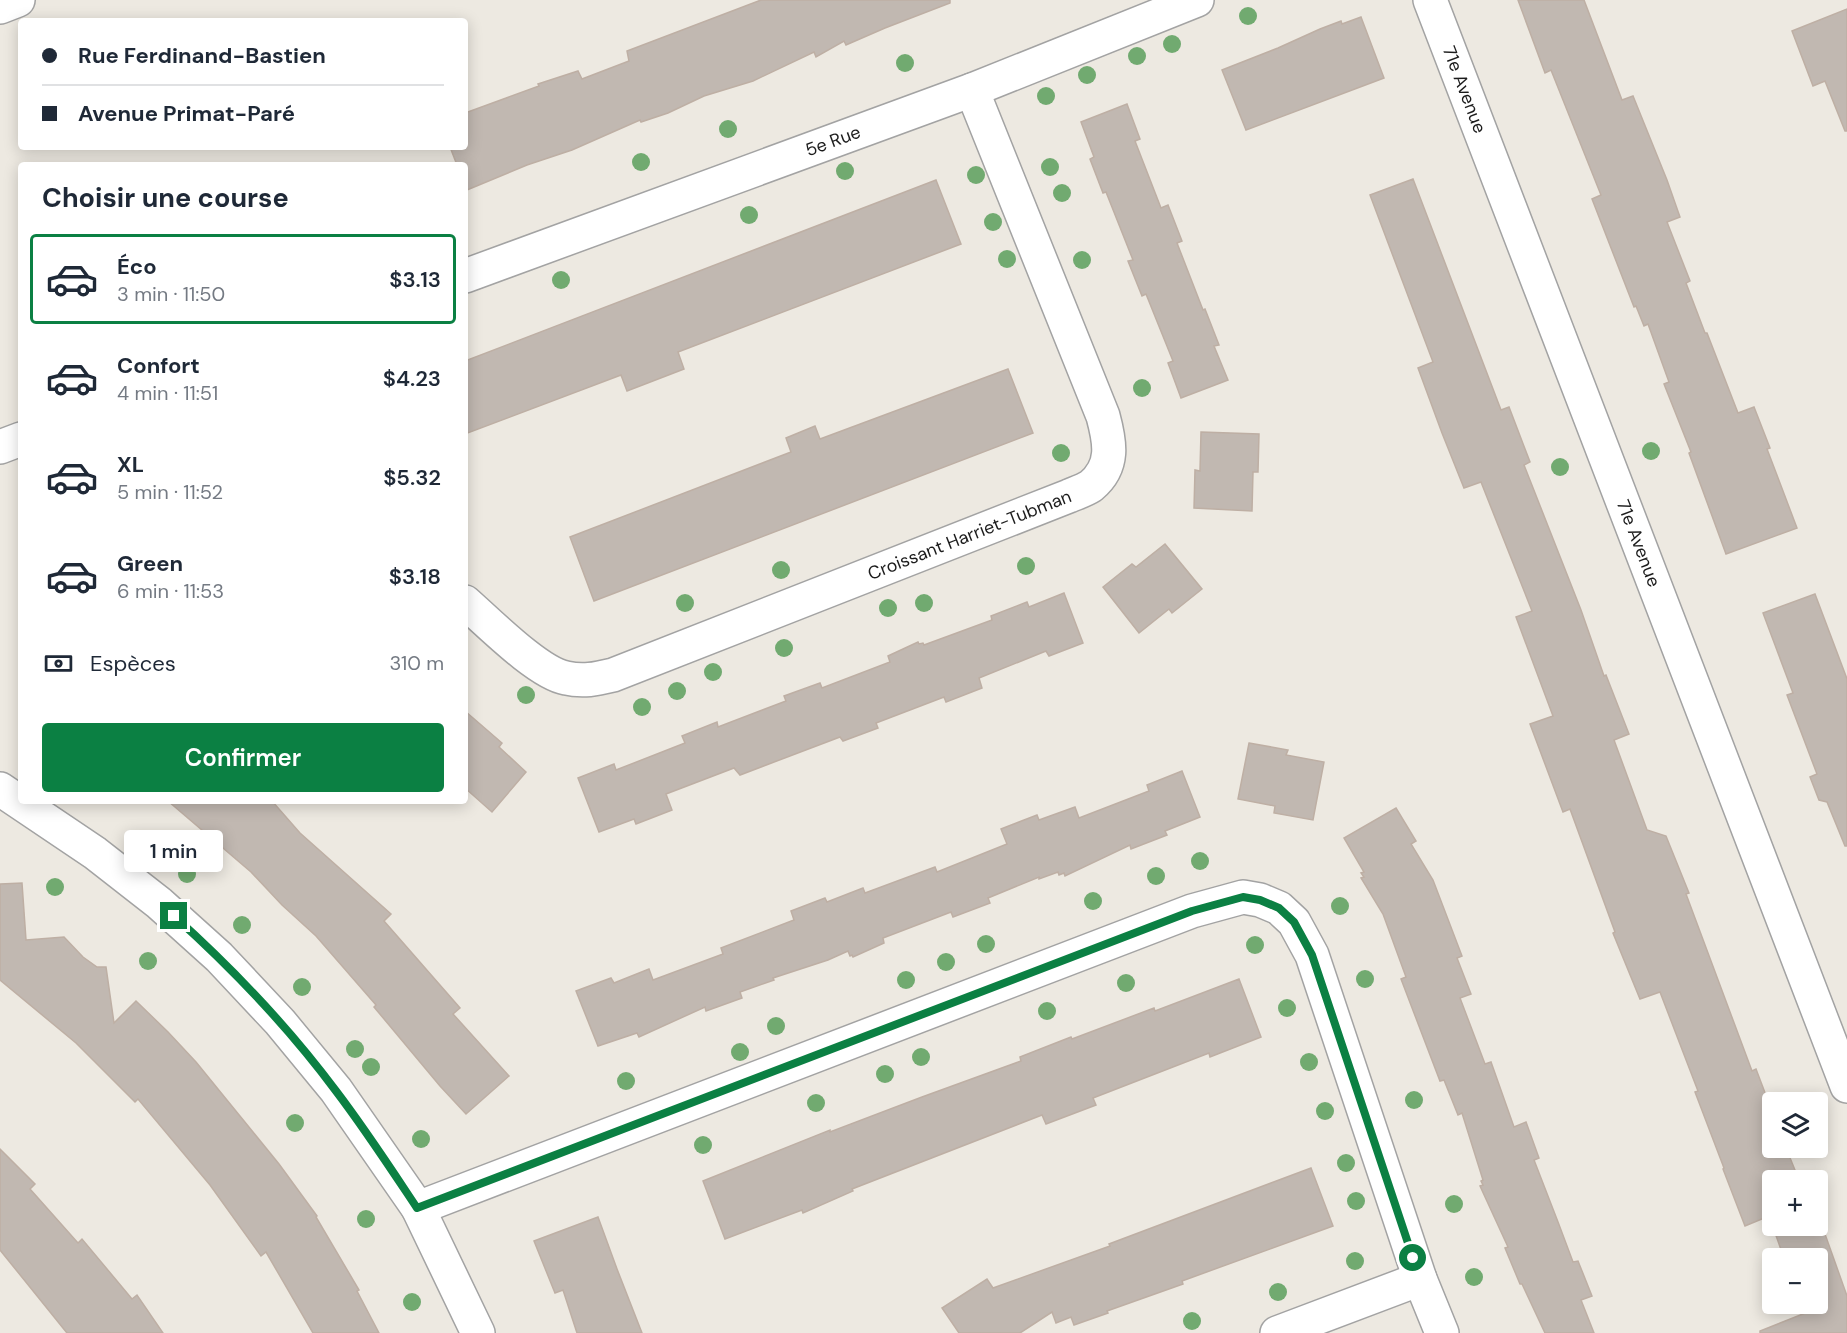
<!DOCTYPE html>
<html lang="fr">
<head>
<meta charset="utf-8">
<style>
	:root { --surface:#fff; --page:#f6f6f7; --text:#1f2937; --muted:#747a83; --line:#e0e1e3; --accent:#0b8043 }
	body { margin:0; font-family:"DM Sans",sans-serif; background:var(--page); color:var(--text); height:100vh; display:flex; flex-direction:column; font-size:22px; white-space:nowrap }
	* { box-sizing:border-box; margin:0 }
	p { font-size:20px; color:var(--muted) }
	.icon { flex:none; width:33px; height:33px; fill:none; stroke:currentColor; stroke-width:2; stroke-linecap:round; stroke-linejoin:round }
	.map { position:relative; flex:1; overflow:hidden }
	.side { position:absolute; left:18px; top:162px; width:450px; height:642px; display:flex; flex-direction:column; background:var(--surface); border-radius:6px; box-shadow:0 3px 15px #0003 }
	.side>* { flex:none }
	.top-card { position:absolute; left:18px; top:18px; width:450px; height:132px; border-radius:6px; box-shadow:0 3px 15px #0003; display:grid; align-content:center; height:132px; padding:0 24px; background:var(--surface) }
	.fabs { position:absolute; left:1762px; top:1092px; display:grid; gap:12px }
	.fabs a { display:grid; place-items:center; width:66px; height:66px; border-radius:6px; background:var(--surface); box-shadow:0 3px 15px #0003; font-size:30px }
	.end { position:absolute; width:27px; height:27px; margin:-14px; border:8px solid #0b8043; background:#fff; box-shadow:0 0 0 3px #fff }
	.from { border-radius:50% }
	.bubble { position:absolute; height:42px; border-radius:6px; background:var(--surface); box-shadow:0 3px 15px #0003; font-size:20px; font-weight:600; line-height:42px; text-align:center }
	.top-card b { display:flex; align-items:center; gap:21px; height:57px; font-size:22px }
	.top-card b+b { border-top:2px solid var(--line) }
	.top-card i { width:15px; height:15px; background:var(--text) }
	ul { padding:0; list-style:none }
	li { display:flex; align-items:center; gap:18px; height:90px; margin:0 12px 9px; padding:0 12px; border:3px solid transparent; border-radius:6px }
	li div { flex:1 }
	li b { display:block; font-size:22px }
	li em { font-style:normal; font-weight:600 }
	li.selected { border-color:var(--accent) }
	li>.icon { width:54px; height:54px; stroke-width:1.5 }
	h2 { padding:0 24px; font-size:27px; line-height:72px }
	.pay { display:flex; align-items:center; gap:15px; height:66px; padding:0 24px; font-size:22px }
	.pay p { margin-inline-start:auto }
	.cta { display:flex; gap:12px; margin-top:auto; padding:12px 24px }
	.cta a { flex:1; height:69px; border-radius:6px; background:var(--accent); color:#fff; font-size:24px; font-weight:600; line-height:69px; text-align:center }
	.map>svg:first-child { display:block }
	.building { fill:#c1b8b1; stroke:#beafa4; stroke-width:1.5 }
	.lines { fill:none; stroke-linecap:round; stroke-linejoin:round }
	.street-casing { stroke:#a3a3a3; stroke-width:36 }
	.street { stroke:#fff; stroke-width:33 }
	.tree { fill:#71aa70 }
	.route { stroke:#0b8043; stroke-width:8 }
	.labels { text-anchor:middle; dominant-baseline:central; stroke-width:6; stroke-linejoin:round; paint-order:stroke }
	.street-label { font-size:18px; fill:#1c1c1c; stroke:#fff }
</style>
</head>
<body>
<div class="map">
<svg width="1847" height="1333" viewBox="0 0 1847 1333">
	<rect width="100%" height="100%" fill="#ede9e1"/>
	<g class="building">
		<path d="M761,0H950V3L885,28L846,45L844,41L816,57L814,52L753,81L704,96L668,113L641,122L640,120L572,150L527,165L467,190L465,185V165H457L450,147H465V113L539,86L538,84L578,71L582,79L629,61L627,51Z"/>
		<path d="M1518,0H1584L1622,100L1633,96L1667,180L1680,217L1667,222L1690,281L1686,283L1705,333H1707L1738,413L1754,407L1770,448L1767,449L1797,528L1726,554L1689,453L1691,452L1664,384L1669,382L1648,324L1644,326L1636,306L1634,307L1592,199L1601,195L1551,70L1545,73Z"/>
		<path d="M1847,9V131H1845L1825,81L1813,86L1792,31Z"/>
		<path d="M1361,17L1384,78L1246,130L1222,70L1278,48L1320,29L1341,21L1342,24Z"/>
		<path d="M1127,104L1140,139L1135,141L1161,208L1168,205L1182,241L1177,243L1203,310L1205,309L1219,345L1214,346L1228,380L1181,398L1168,363L1173,361L1146,294L1142,296L1128,261L1133,260L1106,192L1103,193L1090,159L1094,157L1081,122Z"/>
		<path d="M1413,179L1501,410L1509,407L1530,462L1524,465L1581,610L1604,676L1606,675L1629,734L1614,740L1647,830L1666,836L1689,893L1686,894L1752,1071L1756,1069L1773,1114V1148H1786L1799,1180H1773V1226H1818V1221L1820,1220L1847,1296V1333H1760V1331L1818,1308V1258H1784L1769,1216L1745,1226L1723,1169L1724,1168L1695,1092L1698,1091L1660,992L1640,999L1613,933L1615,932L1570,809L1563,812L1530,724L1553,716L1516,617L1532,611L1481,482L1464,488L1442,433L1418,368L1433,362L1370,195Z"/>
		<path d="M936,180L961,244L678,352L684,369L627,391L621,375L465,434V361Z"/>
		<path d="M1008,369L1033,433L594,601L570,537L791,452L786,438L815,426L820,439Z"/>
		<path d="M1201,432L1259,434L1258,472H1253L1252,511L1194,508L1195,470L1200,471Z"/>
		<path d="M1165,544L1202,589L1172,613L1169,609L1139,633L1103,587L1132,564L1136,567Z"/>
		<path d="M1064,593L1083,643L1049,656L1046,651L979,678L982,688L946,702L944,697L876,723L878,728L843,741L840,737L740,775L734,768L666,794L672,810L636,824L634,819L599,832L578,778L614,764L616,770L685,743L682,736L717,722L718,727L786,701L784,696L820,683L822,688L890,662L888,656L918,642L919,644L923,643L924,645L992,620L991,616L1027,602L1029,607Z"/>
		<path d="M1815,594L1847,679V846H1845L1827,802L1819,800L1810,777L1817,774L1787,695L1793,693L1763,613Z"/>
		<path d="M465,711L502,743L499,747L526,772L492,812L465,788Z"/>
		<path d="M1249,743L1288,750L1286,755L1324,762L1313,820L1274,813L1275,806L1238,799Z"/>
		<path d="M1182,771L1200,817L1165,831L1167,835L1131,849L1130,845L1065,876L1064,873L1059,875L1058,872L1039,879V877L988,898L990,903L953,917L951,912L883,938L884,943L853,957L852,955L850,956L848,951L828,960L773,978L774,980L740,992L742,998L706,1011L705,1007L639,1037L637,1033L598,1046L576,991L611,978L614,983L649,969L653,980L723,954L721,948L794,920L791,911L825,898L827,902L863,888L865,893L935,867L937,872L1007,844L1001,829L1037,815L1039,820L1075,807L1079,818L1149,791L1147,785Z"/>
		<path d="M168,801H272L300,833L391,914L384,921L460,1008L453,1014L509,1076L466,1114L440,1086L374,1007L376,1005L316,936L282,905L251,872Z"/>
		<path d="M1396,808L1416,841L1411,844L1433,880L1462,956L1457,958L1471,994L1460,998L1485,1064L1491,1062L1514,1127L1526,1122L1539,1158L1534,1160L1558,1222L1573,1262L1578,1261L1592,1296L1581,1300L1594,1333H1545L1522,1284H1520L1505,1248L1508,1247L1480,1186L1483,1185L1481,1181L1483,1180L1462,1113L1458,1115L1444,1080L1440,1081L1401,979L1406,977L1383,914L1361,878L1364,877L1361,873L1364,872L1344,838Z"/>
		<path d="M22,883L26,940L64,937L83,957L97,967H106L114,1023L136,1001L168,1032L196,1062L279,1164L317,1216L316,1217L359,1290L357,1291L379,1333H313L266,1252L261,1256L210,1185L138,1099L135,1102L76,1043L0,980V884Z"/>
		<path d="M1239,979L1261,1037L1210,1057L1209,1053L1093,1098L1096,1105L1046,1124L1042,1115L852,1189L853,1191L803,1213L802,1210L725,1239L703,1181L830,1130V1132L922,1097L1021,1061L1020,1057L1071,1037L1072,1039L1154,1008L1155,1011Z"/>
		<path d="M0,1149L35,1184L30,1189L78,1243L82,1239L132,1299L137,1295L163,1333H67L0,1250Z"/>
		<path d="M1311,1168L1333,1226L1182,1281L1183,1284L1107,1311L1108,1313L1074,1325L1071,1317L1056,1323L1052,1312L1020,1333H959L942,1308L987,1279L993,1288L1110,1246L1109,1244Z"/>
		<path d="M598,1217L617,1269L642,1333H577L563,1290L555,1293L534,1241Z"/>
	</g>
	<g class="lines">
		<g class="street-casing">
			<g id="street">
				<path id="s1" d="M1430,0L1847,1086"/>
				<path d="M0,7L18,0"/>
				<path id="s2" d="M465,276L972,90L1197,0"/>
				<path d="M0,447L21,439"/>
				<path id="s3" d="M465,602C488,622 538,673 566,678C583,682 596,679 613,675L1069,496C1076,493 1085,490 1091,486C1115,466 1110,442 1103,416L972,90"/>
				<path d="M0,789L95,853L159,903L219,957L280,1022L336,1090L418,1208L478,1333"/>
				<path d="M418,1208L1192,911L1243,897L1260,900L1279,908L1294,922L1312,955L1420,1279L1442,1333"/>
				<path d="M1277,1333L1420,1279"/>
			</g>
		</g>
		<use href="#street" class="street"/>
	</g>
	<g class="tree">
		<circle cx="1248" cy="16" r="9"/>
		<circle cx="1172" cy="44" r="9"/>
		<circle cx="1137" cy="56" r="9"/>
		<circle cx="905" cy="63" r="9"/>
		<circle cx="1087" cy="75" r="9"/>
		<circle cx="1046" cy="96" r="9"/>
		<circle cx="728" cy="129" r="9"/>
		<circle cx="641" cy="162" r="9"/>
		<circle cx="1050" cy="167" r="9"/>
		<circle cx="845" cy="171" r="9"/>
		<circle cx="976" cy="175" r="9"/>
		<circle cx="1062" cy="193" r="9"/>
		<circle cx="749" cy="215" r="9"/>
		<circle cx="993" cy="222" r="9"/>
		<circle cx="1007" cy="259" r="9"/>
		<circle cx="1082" cy="260" r="9"/>
		<circle cx="561" cy="280" r="9"/>
		<circle cx="1142" cy="388" r="9"/>
		<circle cx="1651" cy="451" r="9"/>
		<circle cx="1061" cy="453" r="9"/>
		<circle cx="1560" cy="467" r="9"/>
		<circle cx="1026" cy="566" r="9"/>
		<circle cx="781" cy="570" r="9"/>
		<circle cx="685" cy="603" r="9"/>
		<circle cx="924" cy="603" r="9"/>
		<circle cx="888" cy="608" r="9"/>
		<circle cx="784" cy="648" r="9"/>
		<circle cx="713" cy="672" r="9"/>
		<circle cx="677" cy="691" r="9"/>
		<circle cx="526" cy="695" r="9"/>
		<circle cx="642" cy="707" r="9"/>
		<circle cx="1200" cy="861" r="9"/>
		<circle cx="187" cy="874" r="9"/>
		<circle cx="1156" cy="876" r="9"/>
		<circle cx="55" cy="887" r="9"/>
		<circle cx="1093" cy="901" r="9"/>
		<circle cx="1340" cy="906" r="9"/>
		<circle cx="242" cy="925" r="9"/>
		<circle cx="986" cy="944" r="9"/>
		<circle cx="1255" cy="945" r="9"/>
		<circle cx="148" cy="961" r="9"/>
		<circle cx="946" cy="962" r="9"/>
		<circle cx="1365" cy="979" r="9"/>
		<circle cx="906" cy="980" r="9"/>
		<circle cx="1126" cy="983" r="9"/>
		<circle cx="302" cy="987" r="9"/>
		<circle cx="1287" cy="1008" r="9"/>
		<circle cx="1047" cy="1011" r="9"/>
		<circle cx="776" cy="1026" r="9"/>
		<circle cx="355" cy="1049" r="9"/>
		<circle cx="740" cy="1052" r="9"/>
		<circle cx="921" cy="1057" r="9"/>
		<circle cx="1309" cy="1062" r="9"/>
		<circle cx="371" cy="1067" r="9"/>
		<circle cx="885" cy="1074" r="9"/>
		<circle cx="626" cy="1081" r="9"/>
		<circle cx="1414" cy="1100" r="9"/>
		<circle cx="816" cy="1103" r="9"/>
		<circle cx="1325" cy="1111" r="9"/>
		<circle cx="295" cy="1123" r="9"/>
		<circle cx="421" cy="1139" r="9"/>
		<circle cx="703" cy="1145" r="9"/>
		<circle cx="1346" cy="1163" r="9"/>
		<circle cx="1356" cy="1201" r="9"/>
		<circle cx="1454" cy="1204" r="9"/>
		<circle cx="366" cy="1219" r="9"/>
		<circle cx="1355" cy="1261" r="9"/>
		<circle cx="1474" cy="1277" r="9"/>
		<circle cx="1278" cy="1292" r="9"/>
		<circle cx="412" cy="1302" r="9"/>
		<circle cx="1192" cy="1321" r="9"/>
	</g>
	<g class="lines">
		<path class="route" d="M174,916C233,969 289,1028 336,1091C365,1129 391,1169 417,1208L1192,911L1243,897L1260,900L1279,908L1294,922L1312,955L1413,1258"/>
	</g>
	<g class="labels">
		<g class="street-label">
			<text stroke="none"><textPath href="#s1" startOffset="96">71e Avenue</textPath></text>
			<text stroke="none"><textPath href="#s2" startOffset="392">5e Rue</textPath></text>
			<text stroke="none"><textPath href="#s3" startOffset="558">Croissant Harriet-Tubman</textPath></text>
			<text stroke="none"><textPath href="#s1" startOffset="582">71e Avenue</textPath></text>
		</g>
	</g>
</svg>
<div class="fabs">
<a><svg class="icon" aria-label="layers" viewBox="0 0 24 24"><path d="M12 4l9 5-9 5-9-5zM3 14l9 5 9-5"/></svg></a>
<a>+</a>
<a>−</a>
</div>
<i class="end from" style="left:1413px;top:1258px"></i>
<i class="end" style="left:174px;top:916px"></i>
<div class="bubble" style="left:124px;top:830px;width:99px">1 min</div>
<div class="top-card">
<b><i class="from"></i>Rue Ferdinand-Bastien</b>
<b><i></i>Avenue Primat-Paré</b>
</div>
<section class="side">
<h2>Choisir une course</h2>
<ul>
<li class="selected"><svg class="icon" aria-label="car" viewBox="0 0 24 24"><path d="M5 17H2v-5l4-1 3-4h7l3 4 3 1v5h-3M9 17h6M6 11h13"/><circle cx="7" cy="17" r="2"/><circle cx="17" cy="17" r="2"/></svg><div><b>Éco</b><p>3 min · 11:50</p></div><em>$3.13</em></li>
<li><svg class="icon" aria-label="car" viewBox="0 0 24 24"><path d="M5 17H2v-5l4-1 3-4h7l3 4 3 1v5h-3M9 17h6M6 11h13"/><circle cx="7" cy="17" r="2"/><circle cx="17" cy="17" r="2"/></svg><div><b>Confort</b><p>4 min · 11:51</p></div><em>$4.23</em></li>
<li><svg class="icon" aria-label="car" viewBox="0 0 24 24"><path d="M5 17H2v-5l4-1 3-4h7l3 4 3 1v5h-3M9 17h6M6 11h13"/><circle cx="7" cy="17" r="2"/><circle cx="17" cy="17" r="2"/></svg><div><b>XL</b><p>5 min · 11:52</p></div><em>$5.32</em></li>
<li><svg class="icon" aria-label="car" viewBox="0 0 24 24"><path d="M5 17H2v-5l4-1 3-4h7l3 4 3 1v5h-3M9 17h6M6 11h13"/><circle cx="7" cy="17" r="2"/><circle cx="17" cy="17" r="2"/></svg><div><b>Green</b><p>6 min · 11:53</p></div><em>$3.18</em></li>
</ul>
<div class="pay"><svg class="icon" aria-label="cash" viewBox="0 0 24 24"><path d="M3 7h18v10H3z"/><circle cx="12" cy="12" r="2"/></svg>Espèces<p>310 m</p></div>
<div class="cta"><a>Confirmer</a></div>
</section>
</div>
</body>
</html>
